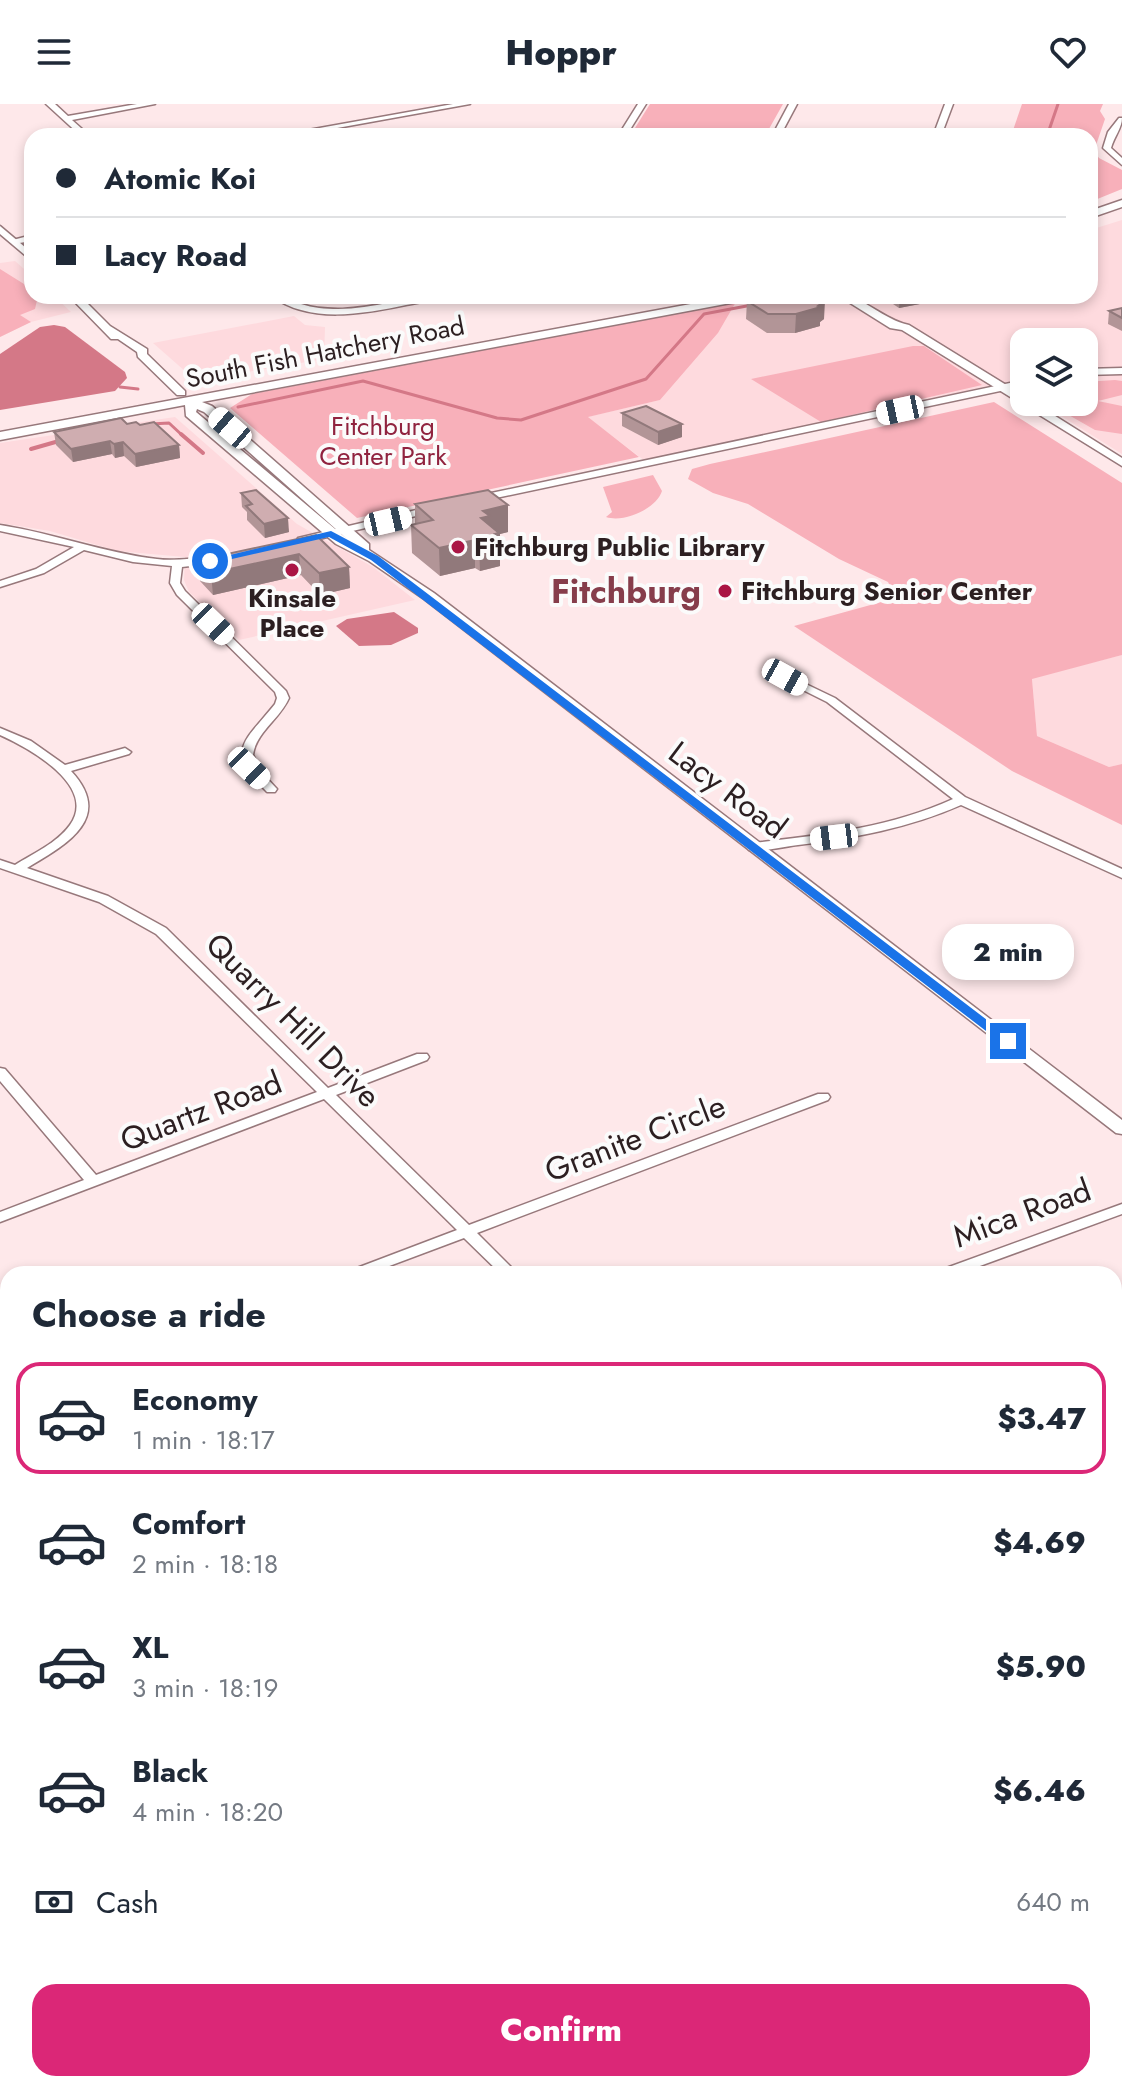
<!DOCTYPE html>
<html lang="en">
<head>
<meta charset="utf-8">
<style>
	:root { --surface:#fff; --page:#f2f2f3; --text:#1f2937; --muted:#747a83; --line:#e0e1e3; --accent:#db2777 }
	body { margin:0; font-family:Jost,sans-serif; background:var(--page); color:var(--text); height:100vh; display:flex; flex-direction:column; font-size:30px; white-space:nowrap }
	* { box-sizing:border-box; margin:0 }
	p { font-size:26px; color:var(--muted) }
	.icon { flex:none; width:44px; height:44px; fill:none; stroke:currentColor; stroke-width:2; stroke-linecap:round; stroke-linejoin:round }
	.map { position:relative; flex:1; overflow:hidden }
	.panel { position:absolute; left:0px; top:1162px; width:1122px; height:826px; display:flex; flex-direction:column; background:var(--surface); border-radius:24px 24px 0 0; box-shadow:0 4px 12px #0003 }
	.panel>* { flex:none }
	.hud { position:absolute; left:24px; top:24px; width:1074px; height:176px; border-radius:24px; box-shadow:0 4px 12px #0003; display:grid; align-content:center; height:176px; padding:0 32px; background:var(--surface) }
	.tools { position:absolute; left:1010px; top:224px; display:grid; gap:16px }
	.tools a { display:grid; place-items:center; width:88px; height:88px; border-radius:16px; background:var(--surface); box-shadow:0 4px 12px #0003; font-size:40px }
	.end { position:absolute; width:36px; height:36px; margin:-18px; border:10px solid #1a73e8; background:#fff; box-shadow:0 0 0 4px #fff }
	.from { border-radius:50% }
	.bubble { position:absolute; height:56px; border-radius:24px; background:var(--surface); box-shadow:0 4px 12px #0003; font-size:26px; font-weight:800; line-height:56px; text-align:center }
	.car { position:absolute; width:24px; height:48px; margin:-24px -12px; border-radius:10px; box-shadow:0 0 6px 2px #0007; background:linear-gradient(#fff 24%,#345 0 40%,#fff 0 76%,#345 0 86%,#fff 0) }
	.hud b { display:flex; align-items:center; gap:28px; height:76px; font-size:30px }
	.hud b+b { border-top:2px solid var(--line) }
	.hud i { width:20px; height:20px; background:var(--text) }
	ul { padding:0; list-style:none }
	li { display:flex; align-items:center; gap:24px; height:112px; margin:0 16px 12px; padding:0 16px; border:4px solid transparent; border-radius:24px }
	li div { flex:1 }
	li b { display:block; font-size:30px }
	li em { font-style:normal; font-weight:800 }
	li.current { border-color:var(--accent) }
	li>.icon { width:72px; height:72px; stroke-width:1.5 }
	h2 { padding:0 32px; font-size:36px; line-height:96px }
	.pay { display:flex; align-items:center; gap:20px; height:88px; padding:0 32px; font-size:30px }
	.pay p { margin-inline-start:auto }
	.cta { display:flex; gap:16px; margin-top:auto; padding:16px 32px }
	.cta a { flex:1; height:92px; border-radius:24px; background:var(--accent); color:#fff; font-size:32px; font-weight:800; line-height:92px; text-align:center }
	header { display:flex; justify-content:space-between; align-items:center; height:104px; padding:0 32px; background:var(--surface); font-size:36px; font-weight:800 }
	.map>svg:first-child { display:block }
	.built { fill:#fedade }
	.green { fill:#f8b0ba }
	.water { fill:#d47887 }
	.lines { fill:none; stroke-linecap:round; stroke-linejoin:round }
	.stream-far1 { stroke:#d47887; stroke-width:3 }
	.stream { stroke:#d47887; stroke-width:4 }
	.minor-casing { stroke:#97787b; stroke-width:3 }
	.tertiary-casing { stroke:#97787b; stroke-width:3 }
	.secondary-casing { stroke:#97787b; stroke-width:3 }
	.minor { fill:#fff; fill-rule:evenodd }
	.tertiary { fill:#fff; fill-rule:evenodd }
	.secondary { fill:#fff; fill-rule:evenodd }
	.wall { fill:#b29597 }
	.shaded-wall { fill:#91797b }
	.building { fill:#cfadb0; stroke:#91797b; stroke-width:2 }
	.route { fill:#1a73e8 }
	.poi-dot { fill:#aa1645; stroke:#fbfbfb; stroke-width:3 }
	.labels { text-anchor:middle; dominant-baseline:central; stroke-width:8; stroke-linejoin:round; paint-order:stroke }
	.far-street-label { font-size:26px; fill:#2c1f21; stroke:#fbfbfb }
	.far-park-label { font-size:26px; fill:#90233f; stroke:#fbfbfb }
	.far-poi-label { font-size:26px; font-weight:bold; fill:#2c1f21; stroke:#fbfbfb; text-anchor:start }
	.street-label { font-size:32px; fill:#2c1f21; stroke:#fbfbfb }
	.far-district-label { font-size:34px; font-weight:bold; fill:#863d4b; stroke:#fbfbfb }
</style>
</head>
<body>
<header><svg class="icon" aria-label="menu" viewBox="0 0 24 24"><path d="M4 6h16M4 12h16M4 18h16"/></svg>Hoppr<svg class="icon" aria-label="heart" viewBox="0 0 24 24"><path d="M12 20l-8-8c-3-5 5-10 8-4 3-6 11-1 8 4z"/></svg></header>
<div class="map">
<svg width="1122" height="1987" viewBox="0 0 1122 1987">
	<rect width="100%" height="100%" fill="#fee8ea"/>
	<g class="built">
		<path d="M1122,116V350L1039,298H1084V238H1024V289L1007,278L645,357L587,313L660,296L718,229L736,198L767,192H1090V126Z"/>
		<path d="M15,157L32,172V192H54L71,208L31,218L0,233V159Z"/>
		<path d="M294,212L305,221L325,223L324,255L201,276L194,275L153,239Z"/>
		<path d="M175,313L297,420L373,463L415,496L239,536L189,488L184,476L185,453L117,447L50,427L0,419V339Z"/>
		<path d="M1122,551V660L1109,663L1037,632L1032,574Z"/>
	</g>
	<g class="green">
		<path d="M650,0H783L765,32H630Z"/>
		<path d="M1022,0H1103L1100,7L1105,15L1094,47L1099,54L1122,66V85L1090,98V32H1011Z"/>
		<path d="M0,165L32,185V192H38L35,205L20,211L31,218L0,233Z"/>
		<path d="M736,198L718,229L660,296L588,313L639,353L357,414L230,304L252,290Z"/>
		<path d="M913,242H924L982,281L821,318L751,275Z"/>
		<path d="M1115,276L1122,277V291L1098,297L1122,302V330L1095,326L1046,298H1084V278Z"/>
		<path d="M994,298L1122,379V551L1032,575L1037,632L1109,663L1122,660V721L1012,667L794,522L896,494L888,478L839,455L748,400L713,389L688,375L692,365L710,360Z"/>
		<path d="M653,371L662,387C656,405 624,419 606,413L612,408L603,383Z"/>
		<path d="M1114,1639L1122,1647V1772L1114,1776Z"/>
		<path d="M8,1645V1980H824L829,1987H0V1648Z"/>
	</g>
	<g class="water">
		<path d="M54,221L65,223L125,268L127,274L115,287L0,306V250L40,223Z"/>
		<path d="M394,508L418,524V529L391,541L359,542L336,522L347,515Z"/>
		<path d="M8,1822V1980H139L141,1987H0V1827Z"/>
	</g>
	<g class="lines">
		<g class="stream-far1">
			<path d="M1047,32L1058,0"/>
			<path d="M120,283L138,285"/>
			<path d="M238,303L363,277L497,314L521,316L646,275L704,210L752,201"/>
			<path d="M151,320L169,319L183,332"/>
		</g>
		<g class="stream">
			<path d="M181,330L203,349"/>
			<path d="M31,345L59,337"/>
		</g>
		<g class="minor-casing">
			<g id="minor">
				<path d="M46,0H55L68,12L137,0H155L72,16L90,32H81Z"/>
				<path d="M453,0H470L293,32H275Z"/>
				<path d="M638,0H646L626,32H618Z"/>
				<path d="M789,0H797L780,32H772Z"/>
				<path d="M945,0H953L941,32H933Z"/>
				<path d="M1119,14H1122C1122,24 1114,33 1111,44L1122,54V61L1103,44L1108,28Z"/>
				<path d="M32,131V137L13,140L9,137Z"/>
				<path d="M272,192C283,192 290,197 301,200C313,204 325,205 338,205C373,205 407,192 442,192C432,197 418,199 406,201C363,210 309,220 272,192Z"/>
				<path d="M1122,264V270L1084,271V265Z"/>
				<path d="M1024,276V282L477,398L472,395L477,392Z"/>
				<path d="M433,402L437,403V407L302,439L297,436L298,434Z"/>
				<path d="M0,421C53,429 104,449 157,455C178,458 199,452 219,454L220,456L215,459L182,463L180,479L185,487L286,587L289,594C280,615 256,628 253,651L262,669L277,685L275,688H267C225,645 243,640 275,600L277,594L275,588L177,491L170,479L172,462L133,458L84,446L44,469L0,483V477L36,465L74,443L0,427Z"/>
				<path d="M785,570L835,594L965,693L1122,765V774L961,701C909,724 854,734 798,741C782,743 764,748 749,746L747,743L749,740L753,739C822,731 889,724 953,695L827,598L781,575L779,573Z"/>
				<path d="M0,624L31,637L65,661L125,644L131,648L129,650L71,667C115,714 66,741 27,764L108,792L166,824L328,984L417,950H427L429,953L427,956L336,991L469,1121L818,990H828L830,993L828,996L477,1129L518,1170H501L464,1134L368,1170H346L349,1167L457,1126L324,995L0,1118V1108L84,1076L0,977V964L5,965L96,1071L317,988L156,830L99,798L0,764V756L15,761C34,749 57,739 70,721C98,682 29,644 0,631Z"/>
				<path d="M1122,1100V1110L958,1170H935L938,1167Z"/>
				<path d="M8,1297V1308L0,1310V1299Z"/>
				<path d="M0,1321L8,1326V1344L0,1338Z"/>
				<path d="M8,1504V1517L0,1519V1506Z"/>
				<path d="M1122,1925V1943L1114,1945V1927Z"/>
				<path d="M1005,1980H1035L1030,1987H1001Z"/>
			</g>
		</g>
		<g class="tertiary-casing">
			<g id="tertiary">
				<path d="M0,122L32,149V157L0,130Z"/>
				<path d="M69,192H80L110,222L147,245V250L185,287V291H177L138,253L137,248L118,235H111Z"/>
				<path d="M839,192C865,192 883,216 909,221L1024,292V298H1033L1122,354V362L902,226L890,224Z"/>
			</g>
		</g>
		<g class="secondary-casing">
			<g id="secondary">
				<path d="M1122,96V103L1090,114V107Z"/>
				<path d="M734,192H758L752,195L202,298L212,302L369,440V446L434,489L1122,1016V1030L1116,1029L424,495L369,457L336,440L186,312L185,301L0,336V328ZM197,305L204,308L347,435L196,308Z"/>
			</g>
		</g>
		<use href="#minor" class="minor"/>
		<use href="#tertiary" class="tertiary"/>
		<use href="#secondary" class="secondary"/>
	</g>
	<g class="wall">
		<path d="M881,192H925V199L899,204Z"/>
		<path d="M747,197L824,215L820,218V222L795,229H767L746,215Z"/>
		<path d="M1122,204V227L1108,220L1109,207Z"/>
		<path d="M622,309L682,320V333L658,341L622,322Z"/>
		<path d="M127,320L140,321L179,341L180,354L136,363L124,352L115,354L112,350L73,358L56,341L54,328Z"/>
		<path d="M241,389L289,428L265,434L247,416V408L242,403Z"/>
		<path d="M415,400L508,401V428L500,430V462L480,467L475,464L440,472L412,449L411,421L415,420Z"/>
		<path d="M316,431L349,463L350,484L320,491L301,471L213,491L200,477L199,456Z"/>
	</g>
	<g class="shaded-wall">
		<path d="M900,192H925V199L899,204Z"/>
		<path d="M825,197L824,215L820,218V222L795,229L796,210L818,202Z"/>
		<path d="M682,320V333L658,341V328Z"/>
		<path d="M110,337L112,350L73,358L71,345Z"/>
		<path d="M123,338L124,352L115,354L114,340Z"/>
		<path d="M179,341L180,354L136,363L135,350Z"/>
		<path d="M508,401V428L500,430V462L480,467L479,439L481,414L483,407Z"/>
		<path d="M288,414L289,428L265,434L264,420Z"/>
		<path d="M475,436V464L440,472L439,444Z"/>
		<path d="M299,450L301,471L213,491L211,469Z"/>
		<path d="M349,463L350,484L320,491L319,469Z"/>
	</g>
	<g class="building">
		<path d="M768,192H818L825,197L818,202L821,203L796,210H768L747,197Z"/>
		<path d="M1122,204V214L1109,207Z"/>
		<path d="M646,302L682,320L658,328L622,309Z"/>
		<path d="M121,314L127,320L136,318L140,321L154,318L179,341L135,350L123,338L114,340L110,337L71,345L54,328Z"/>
		<path d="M256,386L288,414L264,420L246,402L252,400L241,389Z"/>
		<path d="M488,386L508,401L483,407L490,412L481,414L499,429L495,430L500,434L479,439L475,436L439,444L411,421L433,416L415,400Z"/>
		<path d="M316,431L349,463L319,469L299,450L211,469L199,456Z"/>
	</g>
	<path class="route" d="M331,427L378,452L1012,935V940H1003L371,456L329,433L210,460L205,457Z"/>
	<g class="poi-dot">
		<circle cx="458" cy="443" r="8"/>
		<circle cx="292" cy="466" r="8"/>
		<circle cx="725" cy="487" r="8"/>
	</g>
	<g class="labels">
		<g class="far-street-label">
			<text transform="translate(325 248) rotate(-11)">South Fish Hatchery Road</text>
		</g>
		<g class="far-park-label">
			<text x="383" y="322">Fitchburg<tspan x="383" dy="30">Center Park</tspan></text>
		</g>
		<g class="far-poi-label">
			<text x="474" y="443">Fitchburg Public Library</text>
			<text x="741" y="487">Fitchburg Senior Center</text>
			<text x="292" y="494" text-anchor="middle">Kinsale<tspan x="292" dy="30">Place</tspan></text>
		</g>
		<g class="street-label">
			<text transform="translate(728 686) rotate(37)">Lacy Road</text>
			<text transform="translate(293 916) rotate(45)">Quarry Hill Drive</text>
			<text transform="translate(201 1007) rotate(-21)">Quartz Road</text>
			<text transform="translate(635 1034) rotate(-21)">Granite Circle</text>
			<text transform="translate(1022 1109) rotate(-20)">Mica Road</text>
		</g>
		<g class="far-district-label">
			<text x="626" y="487">Fitchburg</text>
		</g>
	</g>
</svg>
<div class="tools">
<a><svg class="icon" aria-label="layers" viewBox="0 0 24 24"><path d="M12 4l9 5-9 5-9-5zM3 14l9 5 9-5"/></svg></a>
</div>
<i class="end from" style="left:210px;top:457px"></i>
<i class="end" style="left:1008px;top:937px"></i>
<div class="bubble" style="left:942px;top:820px;width:132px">2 min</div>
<i class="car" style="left:900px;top:306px;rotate:258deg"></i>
<i class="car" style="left:230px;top:324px;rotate:311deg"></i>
<i class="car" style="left:388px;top:417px;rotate:77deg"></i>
<i class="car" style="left:213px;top:520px;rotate:134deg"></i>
<i class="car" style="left:785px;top:573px;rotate:119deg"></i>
<i class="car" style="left:249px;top:664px;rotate:134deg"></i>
<i class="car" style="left:834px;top:733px;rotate:263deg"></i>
<div class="hud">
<b><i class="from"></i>Atomic Koi</b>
<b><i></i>Lacy Road</b>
</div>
<section class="panel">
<h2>Choose a ride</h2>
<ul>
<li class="current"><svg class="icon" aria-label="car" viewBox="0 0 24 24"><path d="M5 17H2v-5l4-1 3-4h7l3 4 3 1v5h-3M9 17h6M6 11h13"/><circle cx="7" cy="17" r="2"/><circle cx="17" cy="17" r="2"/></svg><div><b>Economy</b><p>1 min · 18:17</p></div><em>$3.47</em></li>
<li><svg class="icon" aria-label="car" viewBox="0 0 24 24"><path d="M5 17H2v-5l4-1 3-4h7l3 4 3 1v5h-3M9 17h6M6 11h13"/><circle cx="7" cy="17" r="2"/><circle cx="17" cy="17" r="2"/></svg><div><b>Comfort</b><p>2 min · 18:18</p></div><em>$4.69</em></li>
<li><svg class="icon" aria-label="car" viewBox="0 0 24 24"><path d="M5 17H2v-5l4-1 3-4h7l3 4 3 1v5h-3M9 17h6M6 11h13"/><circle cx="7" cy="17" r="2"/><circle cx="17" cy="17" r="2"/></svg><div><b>XL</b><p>3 min · 18:19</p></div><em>$5.90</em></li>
<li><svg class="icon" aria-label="car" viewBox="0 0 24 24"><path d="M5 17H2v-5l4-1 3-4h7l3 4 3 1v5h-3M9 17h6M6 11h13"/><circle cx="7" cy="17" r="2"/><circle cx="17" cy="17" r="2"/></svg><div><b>Black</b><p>4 min · 18:20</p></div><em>$6.46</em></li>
</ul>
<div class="pay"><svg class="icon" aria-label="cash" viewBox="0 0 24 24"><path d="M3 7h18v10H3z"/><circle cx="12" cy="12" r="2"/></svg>Cash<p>640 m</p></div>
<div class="cta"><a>Confirm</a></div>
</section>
</div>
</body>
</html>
